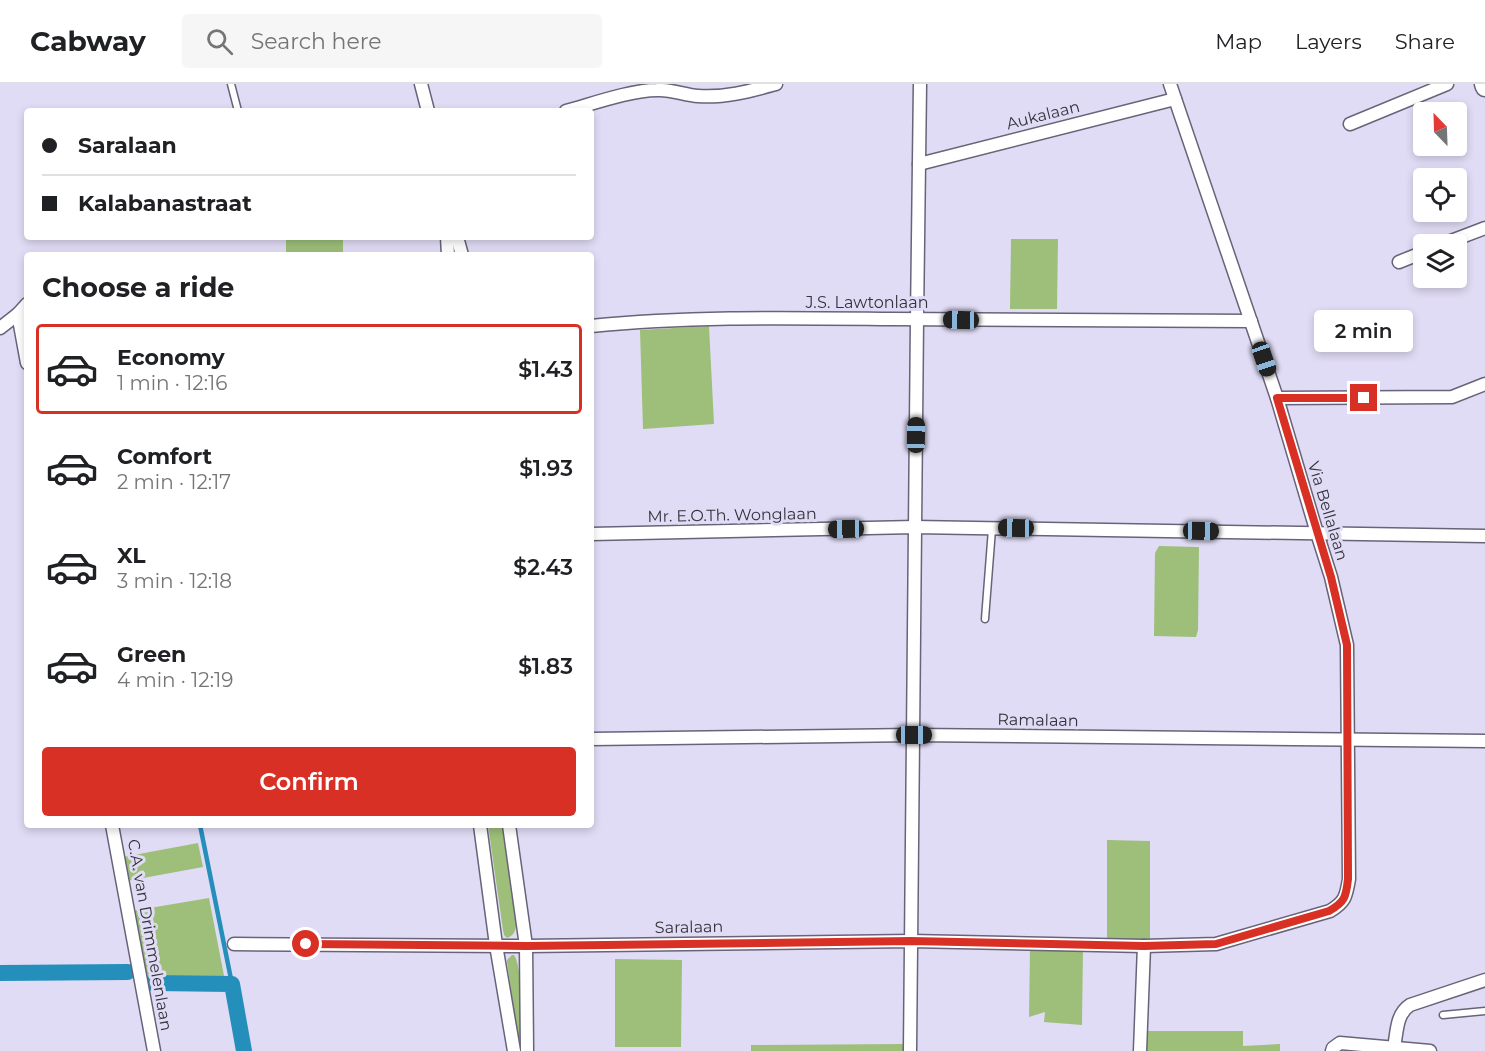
<!DOCTYPE html>
<html lang="en">
<head>
<meta charset="utf-8">
<style>
	:root { --surface:#fff; --page:#f6f6f6; --text:#202124; --muted:#757577; --line:#e0e0e0; --accent:#d93025 }
	body { margin:0; font-family:Montserrat,sans-serif; background:var(--page); color:var(--text); height:100vh; display:flex; flex-direction:column; font-size:22px; white-space:nowrap }
	* { box-sizing:border-box; margin:0 }
	p { font-size:20px; color:var(--muted) }
	.icon { flex:none; width:33px; height:33px; fill:none; stroke:currentColor; stroke-width:2; stroke-linecap:round; stroke-linejoin:round }
	.map { position:relative; flex:1; overflow:hidden }
	.sheet { position:absolute; left:24px; top:168px; width:570px; height:576px; display:flex; flex-direction:column; background:var(--surface); border-radius:6px; box-shadow:0 3px 9px #0003 }
	.sheet>* { flex:none }
	.banner { position:absolute; left:24px; top:24px; width:570px; height:132px; border-radius:6px; box-shadow:0 3px 9px #0003; display:grid; align-content:center; height:132px; padding:0 18px; background:var(--surface) }
	.needle { width:39px; rotate:337deg }
	.buttons { position:absolute; left:1413px; top:18px; display:grid; gap:12px }
	.buttons a { display:grid; place-items:center; width:54px; height:54px; border-radius:6px; background:var(--surface); box-shadow:0 3px 9px #0003; font-size:30px }
	.end { position:absolute; width:27px; height:27px; margin:-14px; border:8px solid #d93025; background:#fff; box-shadow:0 0 0 3px #fff }
	.from { border-radius:50% }
	.bubble { position:absolute; height:42px; border-radius:6px; background:var(--surface); box-shadow:0 3px 9px #0003; font-size:20px; font-weight:600; line-height:42px; text-align:center }
	.car { position:absolute; width:18px; height:36px; margin:-18px -9px; border-radius:8px; box-shadow:0 0 4px 2px #0007; background:linear-gradient(#222 24%,#8ab4d8 0 40%,#222 0 76%,#8ab4d8 0 86%,#222 0) }
	.banner b { display:flex; align-items:center; gap:21px; height:57px; font-size:22px }
	.banner b+b { border-top:2px solid var(--line) }
	.banner i { width:15px; height:15px; background:var(--text) }
	ul { padding:0; list-style:none }
	li { display:flex; align-items:center; gap:18px; height:90px; margin:0 12px 9px; padding:0 6px; border:3px solid transparent; border-radius:6px }
	li div { flex:1 }
	li b { display:block; font-size:22px }
	li em { font-style:normal; font-weight:600 }
	li.selected { border-color:var(--accent) }
	li>.icon { width:54px; height:54px; stroke-width:1.5 }
	h2 { padding:0 18px; font-size:27px; line-height:72px }
	.action { display:flex; gap:12px; margin-top:auto; padding:12px 18px }
	.action a { flex:1; height:69px; border-radius:6px; background:var(--accent); color:#fff; font-size:24px; font-weight:600; line-height:69px; text-align:center }
	header { display:flex; align-items:center; gap:36px; box-sizing:border-box; height:84px; padding:0 30px; background:var(--surface); border-bottom:2px solid var(--line) }
	header strong { font-size:28px }
	nav { display:flex; gap:33px; margin-inline-start:auto; font-size:21px }
	.search { width:420px; height:54px; background:var(--page); display:flex; align-items:center; gap:15px; box-sizing:border-box; padding:0 21px; border-radius:6px; color:var(--muted); font-size:22px }
	.map>svg:first-child { display:block }
	.green { fill:#9dbf79 }
	.lines { fill:none; stroke-linecap:round; stroke-linejoin:round }
	.stream { stroke:#258fbb; stroke-width:4.5 }
	.canal { stroke:#258fbb; stroke-width:16 }
	.lane-casing { stroke:#686378; stroke-width:9 }
	.street-casing { stroke:#686378; stroke-width:15 }
	.secondary-casing { stroke:#686378; stroke-width:21 }
	.lane { stroke:#fff; stroke-width:6 }
	.street { stroke:#fff; stroke-width:12 }
	.secondary { stroke:#fff; stroke-width:18 }
	.route { stroke:#d93025; stroke-width:8 }
	.labels { text-anchor:middle; dominant-baseline:central; stroke-width:6; stroke-linejoin:round; paint-order:stroke }
	.street-label { font-size:16px; fill:#34323b; stroke:#e1dcf5 }
</style>
</head>
<body>
<header>
<strong>Cabway</strong>
<div class="search"><svg class="icon" aria-label="search" viewBox="0 0 24 24"><circle cx="10" cy="10" r="6"/><path d="M15 15l6 6"/></svg>Search here</div>
<nav><a>Map</a><a>Layers</a><a>Share</a></nav>
</header>
<div class="map">
<svg width="1485" height="967" viewBox="0 0 1485 967">
	<rect width="100%" height="100%" fill="#e1dcf5"/>
	<g class="green">
		<rect x="286" y="153" width="57" height="18"/>
		<path d="M1011,155H1058L1057,225H1010Z"/>
		<path d="M709,242L714,340L643,345L640,246Z"/>
		<path d="M1159,462L1199,463L1198,546L1196,553L1154,552L1155,469Z"/>
		<path d="M488,741H502L516,841C516,847 513,852 507,854L504,851L503,846Z"/>
		<path d="M1107,756L1150,757V857L1107,854Z"/>
		<path d="M198,759L203,783L127,797L123,773Z"/>
		<path d="M209,814L225,897H170L167,892L145,893L132,827Z"/>
		<path d="M1030,864H1083L1082,941L1044,938L1045,928L1029,933Z"/>
		<path d="M512,871H514C523,883 520,936 521,954L518,955L507,878V876Z"/>
		<path d="M615,875L682,876L681,963H615Z"/>
		<path d="M1146,947H1243V962L1280,960V967H1146Z"/>
		<path d="M905,960L904,967H751V961Z"/>
	</g>
	<g class="lines">
		<path class="stream" d="M200,741L232,900"/>
		<g class="canal">
			<path d="M0,889L128,888"/>
			<path d="M153,899L232,900L244,967"/>
		</g>
		<g class="lane-casing">
			<g id="lane">
				<path d="M231,0L238,27"/>
				<path d="M985,535L992,445"/>
				<path d="M1443,931L1485,927"/>
			</g>
		</g>
		<g class="street-casing">
			<g id="street">
				<path d="M421,0L428,27"/>
				<path d="M566,27C592,20 631,6 657,6C670,5 685,11 698,12C725,14 750,7 776,0"/>
				<path d="M1350,40L1447,0"/>
				<path d="M919,80L1175,15"/>
				<path d="M447,153L448,171"/>
				<path d="M457,153L462,171"/>
				<path d="M1443,160L1485,144"/>
				<path d="M1399,178L1424,168"/>
				<path d="M18,230L27,279"/>
				<path d="M591,242C691,232 791,234 891,235C1011,236 1131,237 1251,237"/>
				<path d="M0,244L18,230L27,220"/>
				<path d="M1277,314L1452,313L1485,300"/>
				<path d="M591,450L915,443L1485,452"/>
				<path d="M591,655L914,651L1485,657"/>
				<path d="M112,741L154,967"/>
				<path d="M480,741L496,861L514,967"/>
				<path d="M509,741L526,862L527,967"/>
				<path d="M234,860L526,862L911,857L1144,862L1216,860L1330,827C1345,818 1346,813 1349,795L1347,561L1331,493L1317,449L1277,314L1170,0"/>
				<path d="M1394,964C1397,948 1396,930 1410,921L1485,896"/>
				<path d="M910,967L917,235L920,0"/>
				<path d="M1140,967L1144,862"/>
				<path d="M1332,967L1333,964L1340,959L1430,967"/>
			</g>
		</g>
		<g class="secondary-casing">
			<path id="secondary" d="M1484,0L1485,3"/>
		</g>
		<use href="#lane" class="lane"/>
		<use href="#street" class="street"/>
		<use href="#secondary" class="secondary"/>
	</g>
	<g class="lines">
		<path class="route" d="M306,860L526,862L911,857L1144,862L1216,860L1329,827C1345,818 1346,813 1348,795L1347,561L1331,493L1277,314H1364"/>
	</g>
	<g class="labels">
		<g class="street-label">
			<text transform="translate(1043 31) rotate(-14)">Aukalaan</text>
			<text x="867" y="218">J.S. Lawtonlaan</text>
			<text transform="translate(1328 427) rotate(73)">Via Bellalaan</text>
			<text transform="translate(732 431) rotate(-1)">Mr. E.O.Th. Wonglaan</text>
			<text transform="translate(1038 636) rotate(1)">Ramalaan</text>
			<text transform="translate(689 843) rotate(-1)">Saralaan</text>
			<text transform="translate(150 851) rotate(80)">C.A. van Drimmelenlaan</text>
		</g>
	</g>
</svg>
<div class="buttons">
<a><svg class="needle" viewBox="-14 -14 28 28"><path d="M0-13l5 13h-10z" fill="#e53935"/><path d="M0 13l5-13h-10z" fill="#757577"/></svg></a>
<a><svg class="icon" aria-label="locate" viewBox="0 0 24 24"><circle cx="12" cy="12" r="6"/><path d="M12 2v4M12 18v4M2 12h4M18 12h4"/></svg></a>
<a><svg class="icon" aria-label="layers" viewBox="0 0 24 24"><path d="M12 4l9 5-9 5-9-5zM3 14l9 5 9-5"/></svg></a>
</div>
<i class="end from" style="left:306px;top:860px"></i>
<i class="end" style="left:1364px;top:314px"></i>
<div class="bubble" style="left:1314px;top:226px;width:99px">2 min</div>
<i class="car" style="left:961px;top:236px;rotate:271deg"></i>
<i class="car" style="left:1264px;top:275px;rotate:161deg"></i>
<i class="car" style="left:916px;top:351px;rotate:1deg"></i>
<i class="car" style="left:1016px;top:444px;rotate:271deg"></i>
<i class="car" style="left:846px;top:445px;rotate:269deg"></i>
<i class="car" style="left:1201px;top:447px;rotate:91deg"></i>
<i class="car" style="left:914px;top:651px;rotate:90deg"></i>
<div class="banner">
<b><i class="from"></i>Saralaan</b>
<b><i></i>Kalabanastraat</b>
</div>
<section class="sheet">
<h2>Choose a ride</h2>
<ul>
<li class="selected"><svg class="icon" aria-label="car" viewBox="0 0 24 24"><path d="M5 17H2v-5l4-1 3-4h7l3 4 3 1v5h-3M9 17h6M6 11h13"/><circle cx="7" cy="17" r="2"/><circle cx="17" cy="17" r="2"/></svg><div><b>Economy</b><p>1 min · 12:16</p></div><em>$1.43</em></li>
<li><svg class="icon" aria-label="car" viewBox="0 0 24 24"><path d="M5 17H2v-5l4-1 3-4h7l3 4 3 1v5h-3M9 17h6M6 11h13"/><circle cx="7" cy="17" r="2"/><circle cx="17" cy="17" r="2"/></svg><div><b>Comfort</b><p>2 min · 12:17</p></div><em>$1.93</em></li>
<li><svg class="icon" aria-label="car" viewBox="0 0 24 24"><path d="M5 17H2v-5l4-1 3-4h7l3 4 3 1v5h-3M9 17h6M6 11h13"/><circle cx="7" cy="17" r="2"/><circle cx="17" cy="17" r="2"/></svg><div><b>XL</b><p>3 min · 12:18</p></div><em>$2.43</em></li>
<li><svg class="icon" aria-label="car" viewBox="0 0 24 24"><path d="M5 17H2v-5l4-1 3-4h7l3 4 3 1v5h-3M9 17h6M6 11h13"/><circle cx="7" cy="17" r="2"/><circle cx="17" cy="17" r="2"/></svg><div><b>Green</b><p>4 min · 12:19</p></div><em>$1.83</em></li>
</ul>
<div class="action"><a>Confirm</a></div>
</section>
</div>
</body>
</html>
